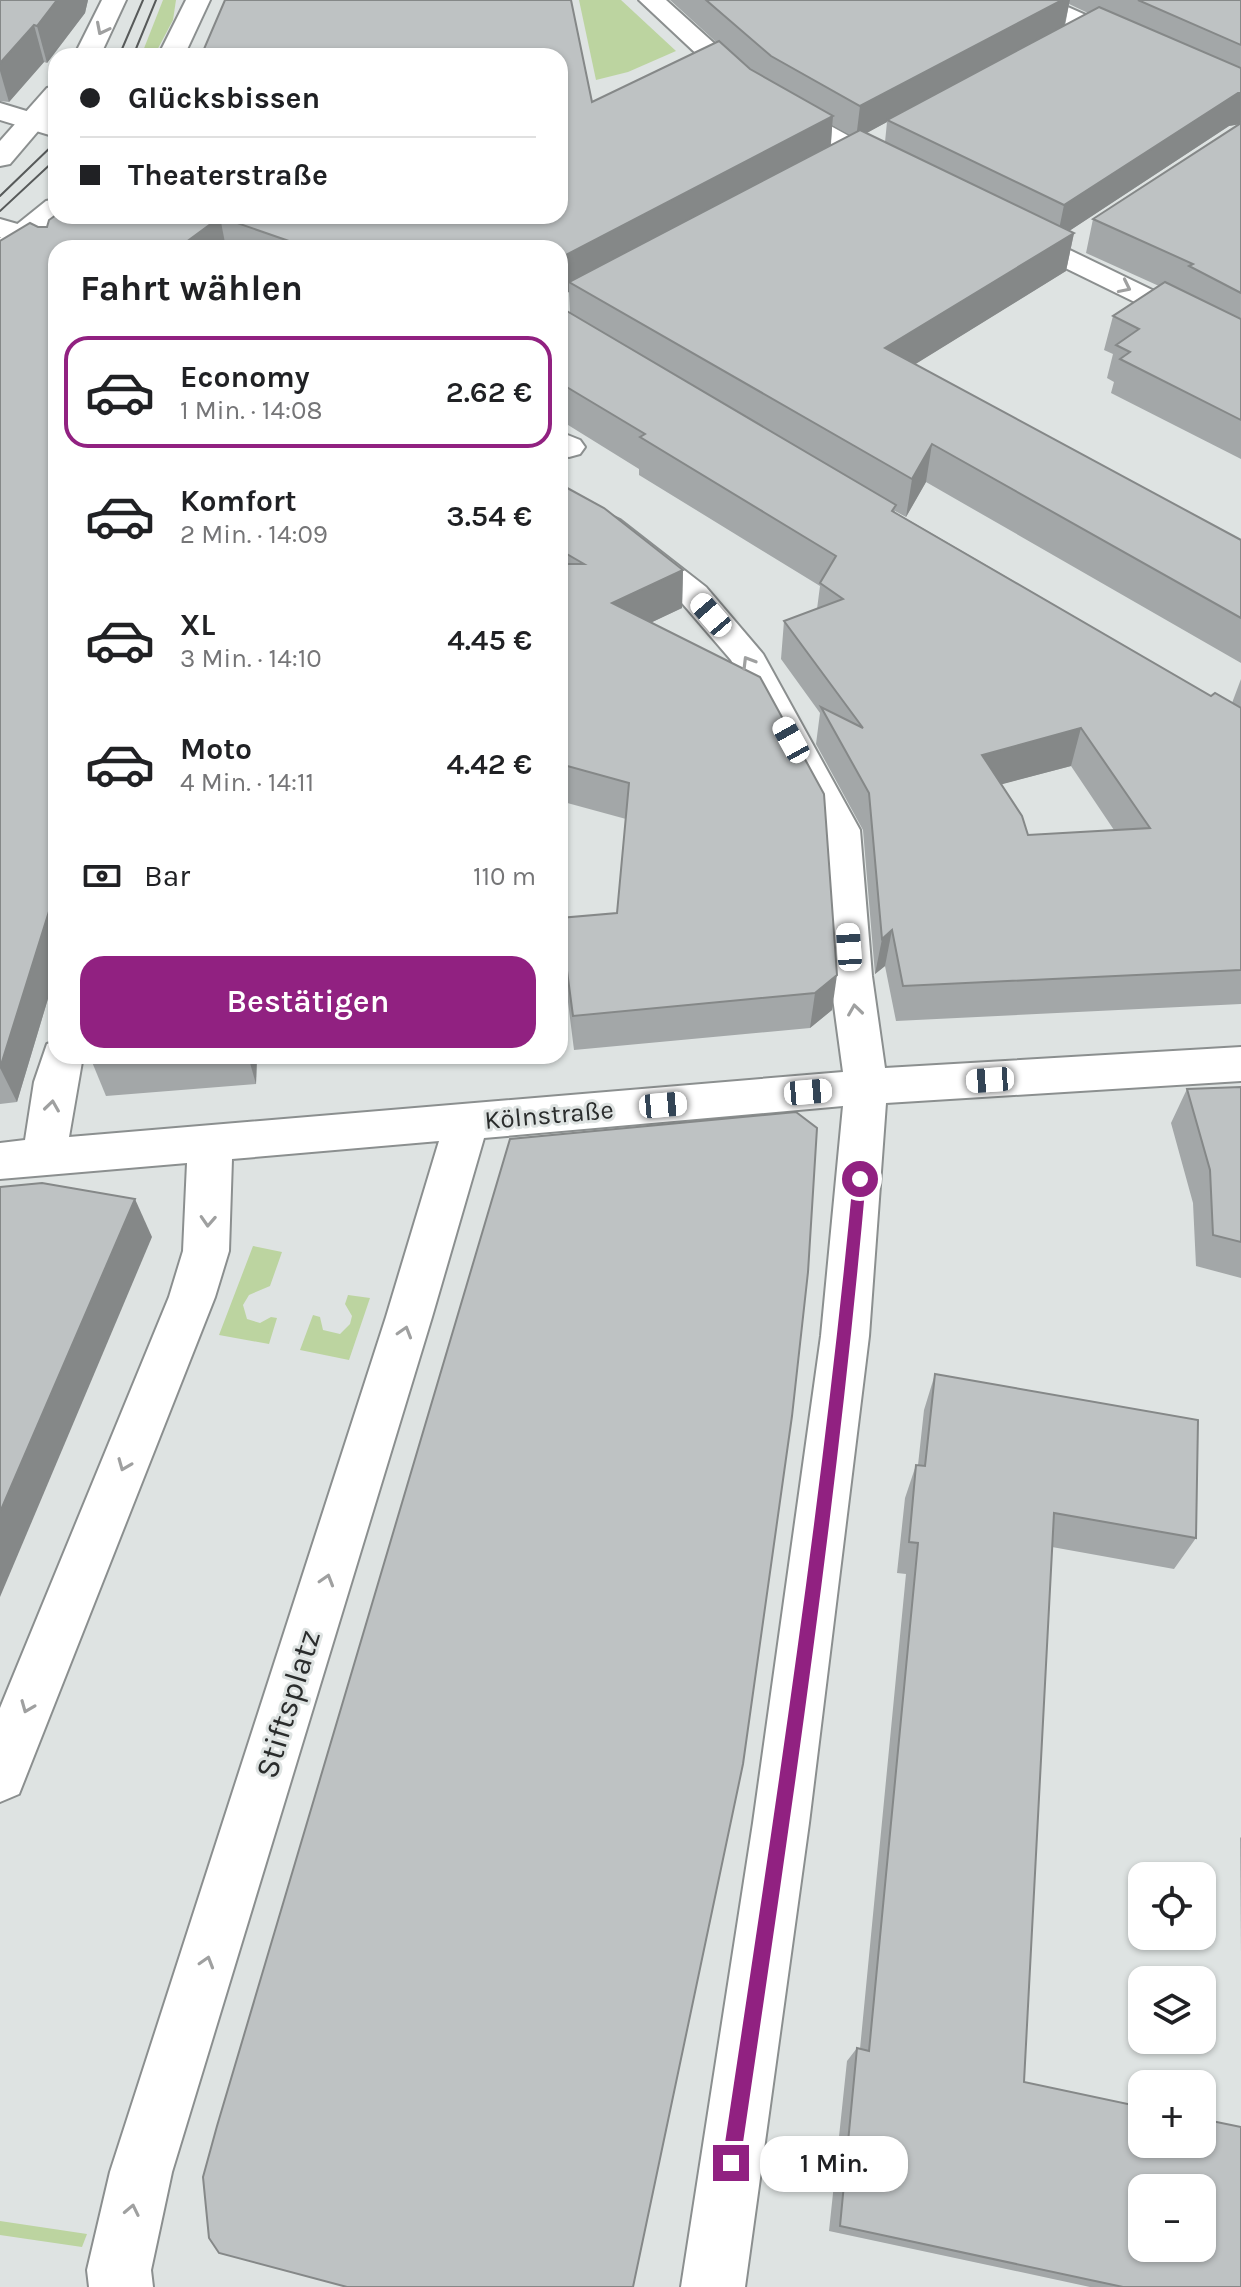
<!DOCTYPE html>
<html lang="de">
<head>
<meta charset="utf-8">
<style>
	:root { --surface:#fff; --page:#f6f6f6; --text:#202124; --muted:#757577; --line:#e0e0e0; --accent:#912181 }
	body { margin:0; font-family:Karla,sans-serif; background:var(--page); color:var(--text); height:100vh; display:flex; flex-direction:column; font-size:30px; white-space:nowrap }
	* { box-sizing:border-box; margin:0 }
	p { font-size:26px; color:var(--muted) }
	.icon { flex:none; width:44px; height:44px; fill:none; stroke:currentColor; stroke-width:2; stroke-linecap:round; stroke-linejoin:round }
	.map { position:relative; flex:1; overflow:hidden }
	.panel { position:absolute; left:48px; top:240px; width:520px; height:824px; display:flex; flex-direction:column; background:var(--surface); border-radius:24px; box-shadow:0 2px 6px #0004 }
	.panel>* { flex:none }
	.guide { position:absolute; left:48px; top:48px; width:520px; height:176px; border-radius:24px; box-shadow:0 2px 6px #0004; display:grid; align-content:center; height:176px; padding:0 32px; background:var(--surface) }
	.tools { position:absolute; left:1128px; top:1862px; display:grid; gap:16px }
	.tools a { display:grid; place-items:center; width:88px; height:88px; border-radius:16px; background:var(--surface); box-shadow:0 2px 6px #0004; font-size:40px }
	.end { position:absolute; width:36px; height:36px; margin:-18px; border:10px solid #912181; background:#fff; box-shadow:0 0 0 4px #fff }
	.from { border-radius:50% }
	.bubble { position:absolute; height:56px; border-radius:24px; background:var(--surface); box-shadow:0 2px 6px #0004; font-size:26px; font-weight:600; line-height:56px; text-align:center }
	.car { position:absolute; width:24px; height:48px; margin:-24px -12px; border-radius:10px; box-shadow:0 0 6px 2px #0007; background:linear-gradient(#fff 24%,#345 0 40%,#fff 0 76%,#345 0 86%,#fff 0) }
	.guide b { display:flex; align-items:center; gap:28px; height:76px; font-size:30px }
	.guide b+b { border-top:2px solid var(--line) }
	.guide i { width:20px; height:20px; background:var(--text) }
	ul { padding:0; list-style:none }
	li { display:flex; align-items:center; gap:24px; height:112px; margin:0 16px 12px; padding:0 16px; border:4px solid transparent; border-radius:24px }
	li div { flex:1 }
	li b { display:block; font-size:30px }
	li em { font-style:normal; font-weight:600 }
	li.current { border-color:var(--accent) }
	li>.icon { width:72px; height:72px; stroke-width:1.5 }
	h2 { padding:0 32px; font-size:36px; line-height:96px }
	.pay { display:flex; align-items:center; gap:20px; height:88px; padding:0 32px; font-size:30px }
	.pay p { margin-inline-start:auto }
	.button { display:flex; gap:16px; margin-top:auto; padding:16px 32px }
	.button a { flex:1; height:92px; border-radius:24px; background:var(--accent); color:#fff; font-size:32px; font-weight:600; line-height:92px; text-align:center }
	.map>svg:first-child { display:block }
	.green { fill:#bcd4a0 }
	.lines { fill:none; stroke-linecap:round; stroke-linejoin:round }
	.minor-casing { stroke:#8b8f8f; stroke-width:4 }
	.major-casing { stroke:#8b8f8f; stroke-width:4 }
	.minor { fill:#fff; fill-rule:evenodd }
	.major { fill:#fff; fill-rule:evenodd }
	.tram { stroke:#575a5a; stroke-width:2 }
	.wall { fill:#a3a7a8; fill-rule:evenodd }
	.shaded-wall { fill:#858888 }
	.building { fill:#bec2c3; stroke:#858888; stroke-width:2; fill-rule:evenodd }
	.oneway { stroke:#9fa0a0 }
	.route { fill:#912181 }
	.labels { text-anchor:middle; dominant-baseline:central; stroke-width:6; stroke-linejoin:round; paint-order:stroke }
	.street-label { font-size:26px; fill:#2a2c2c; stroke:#dee3e2 }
	.near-street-label { font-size:32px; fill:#2a2c2c; stroke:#dee3e2 }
</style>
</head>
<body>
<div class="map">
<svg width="1241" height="2287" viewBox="0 0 1241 2287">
	<rect width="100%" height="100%" fill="#dee3e2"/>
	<g class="green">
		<path d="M163,0H176L173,20L154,56H141Z"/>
		<path d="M579,0H621L676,51L628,72L596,80Z"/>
		<path d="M253,1246L282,1252L270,1286L249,1295L243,1305L247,1319L260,1323L271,1317L277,1318L269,1344L219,1335Z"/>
		<path d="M348,1295L370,1298L349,1360L300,1350L313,1315L320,1317L323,1330L340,1334L350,1324L352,1316L345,1304Z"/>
		<path d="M0,2221L87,2234L82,2247L0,2235Z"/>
	</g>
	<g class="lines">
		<g class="minor-casing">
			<g id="minor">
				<path d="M639,0H666L767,91L898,163L902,169L898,175L888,177L878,175L749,103Z"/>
				<path d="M1020,0H1052L1241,84V102L1023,5Z"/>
				<path d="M0,103L56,120V137L0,120Z"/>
				<path d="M0,219L35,229L67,248H56V262C36,257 20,243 0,237Z"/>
				<path d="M1014,223L1241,333V354L1004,238L1000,232L1004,226Z"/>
				<path d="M560,432L580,440L585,447L580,454L569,457L560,455Z"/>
				<path d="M560,492L620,520L706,587L763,654L860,830L872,976L885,1068L1241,1047V1081L886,1103L869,1336L809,1823L745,2287H681L753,1823L821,1336L843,1106L484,1138L432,1317L172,2172L151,2270L153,2287H89L87,2270L110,2172L386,1317L439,1141L232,1159L229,1251L215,1297L19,1794L0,1802V1708L169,1297L183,1251L187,1163L0,1179V1143L25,1140L34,1082L47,1044L56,1041V1056H83L69,1137L843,1072L830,976L822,830L731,660L682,603L596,536L560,516Z"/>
			</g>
		</g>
		<g class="major-casing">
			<g id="major">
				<path d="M102,0H126L100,56H74Z"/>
				<path d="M186,0H210L184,56H158Z"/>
				<path d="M56,86V110L10,164L0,166V141L47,88Z"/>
				<path d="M56,199V216H62L10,258L0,261V238L46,201Z"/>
			</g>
		</g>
		<use href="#minor" class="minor"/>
		<use href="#major" class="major"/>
		<g class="tram">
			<path d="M119,56L143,0"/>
			<path d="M133,56L156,0"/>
			<path d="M0,196L56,142"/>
			<path d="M0,211L56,159"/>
		</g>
	</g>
	<g class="wall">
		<path d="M0,0H88L85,13L47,63L44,62L9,102L0,101Z"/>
		<path d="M670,0H1241V459L1111,393L1114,382L1107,378L1113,354L1104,350L1113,316L1159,286L1086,253L1093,219L1239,124L1229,126L1069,231L1074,233L1066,271L915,364L1241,540V663L926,482L906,517L895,511V512L1211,696L1232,703L1241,679V1004L896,1021L885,966L875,974L863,830L816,744L820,713L781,659L784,621L817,609L820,586L639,475V469L560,420V307L570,313L569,292L560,248H56V972L17,1102L0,1104V241L38,227H47L56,215L560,216L592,102L716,42ZM1069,4L1088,13L1065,26ZM887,122L885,142L866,133ZM832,125L850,135L831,145ZM1071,766L1114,830L1028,835L1001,784Z"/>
		<path d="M560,484L683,570L682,608L650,623L832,1010L810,1028L574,1050L562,954L560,918L617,913L626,819L560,801Z"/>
		<path d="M92,1056H257L256,1084L106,1096L92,1062Z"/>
		<path d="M1241,1087V1278L1196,1266L1193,1203L1171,1123L1187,1089Z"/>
		<path d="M935,1374L1196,1538L1174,1569L1052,1547L1024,2082L1241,2287H1090L829,2231L847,2061L857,2048L860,2049L906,1574L897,1573L905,1498L916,1465H918L924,1410Z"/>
		<path d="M1241,1837V1954L1240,1838Z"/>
	</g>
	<g class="shaded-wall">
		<path d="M57,0H88L85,13L47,63L37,26Z"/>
		<path d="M1062,0H1070L1064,27L887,120V122L856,139L860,106Z"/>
		<path d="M34,25L44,62L9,102L0,71V63Z"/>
		<path d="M1238,93H1241V124L1229,126L1057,239L1064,205Z"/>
		<path d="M833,116L830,153L569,282V292L560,297V258Z"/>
		<path d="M220,217L226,248H178Z"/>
		<path d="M1074,233L1066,271L880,386L885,348Z"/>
		<path d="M932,444L926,482L906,517L912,479Z"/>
		<path d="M683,570L682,608L612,641V603Z"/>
		<path d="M1081,728L1071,766L973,792L982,755Z"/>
		<path d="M56,889V972L17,1102L0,1068Z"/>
		<path d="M892,930L885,966L875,974L882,939Z"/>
		<path d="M837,975L832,1010L810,1028L815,993Z"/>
		<path d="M248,1056H257L256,1084Z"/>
		<path d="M135,1199L152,1237L0,1597V1512Z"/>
	</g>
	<g class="building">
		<path d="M0,0H57L37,26L34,25L0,63Z"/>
		<path d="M225,0H571L592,102L719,41L750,69L833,116L560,258V248H309L220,217L178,248H56V889L0,1068V241L30,223L38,227H47L49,220L56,215L560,216V56H201Z"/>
		<path d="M706,0H1062L860,106L771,56Z"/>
		<path d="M1138,0H1241V45Z"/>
		<path d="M1099,7L1241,68V93H1238L1064,205L887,120Z"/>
		<path d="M1241,123V293L1189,266L1193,264L1093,219Z"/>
		<path d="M860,130L1074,233L885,348L1241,540V618L932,444L912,479L569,282Z"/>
		<path d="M1165,282L1241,319V420L1120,359L1130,352L1116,345L1139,329L1113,316Z"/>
		<path d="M560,307L896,505L892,511L1211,696L1215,693L1241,708V970L903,986L892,930L882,939L869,793L821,707L863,728L784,621L843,599L820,583L836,556L640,437L645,434L560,383ZM1081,728L1150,828L1028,835L1022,816L982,755Z"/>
		<path d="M560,484L604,508L683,570L612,603L760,677L824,794L837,975L815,993L573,1016L560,918L617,913L629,783L560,764V564H584L560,550Z"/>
		<path d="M92,1056H170L92,1062Z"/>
		<path d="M1241,1087V1242L1213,1235L1210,1170L1187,1089Z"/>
		<path d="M796,1112L817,1128L808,1272L792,1416L743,1764L633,2287H347L219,2253L209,2238L203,2177L217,2126L510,1139Z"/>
		<path d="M42,1183L135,1199L0,1512V1187Z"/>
		<path d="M935,1374L1198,1420L1196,1538L1054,1513L1024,2082L1142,2107V2144H1202V2119L1241,2127V2287H1123L840,2226L857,2048L869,2051L918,1543L909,1542L916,1465L925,1466ZM1142,2188H1202V2248H1142Z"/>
	</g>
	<defs><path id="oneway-chevron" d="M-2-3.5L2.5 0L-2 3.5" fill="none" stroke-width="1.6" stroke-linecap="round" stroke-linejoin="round" transform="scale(2)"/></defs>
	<g class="oneway">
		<use href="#oneway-chevron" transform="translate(102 29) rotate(117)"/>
		<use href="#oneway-chevron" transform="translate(1125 287) rotate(26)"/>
		<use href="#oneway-chevron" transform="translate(748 662) rotate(-121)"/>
		<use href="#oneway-chevron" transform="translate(855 1010) rotate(-98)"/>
		<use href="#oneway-chevron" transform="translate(52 1106) rotate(-82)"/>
		<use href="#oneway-chevron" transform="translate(208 1221) rotate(93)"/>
		<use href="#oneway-chevron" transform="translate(405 1332) rotate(-73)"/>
		<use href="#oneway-chevron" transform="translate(124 1465) rotate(112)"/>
		<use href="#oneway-chevron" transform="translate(327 1580) rotate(-73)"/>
		<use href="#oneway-chevron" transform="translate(27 1707) rotate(112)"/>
		<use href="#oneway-chevron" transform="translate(207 1962) rotate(-73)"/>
		<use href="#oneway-chevron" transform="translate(132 2210) rotate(-78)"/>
	</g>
	<path class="route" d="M860,1173L866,1179C837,1508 788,1836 740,2163L738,2170L731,2172L725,2170L722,2163C771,1836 822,1508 853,1179Z"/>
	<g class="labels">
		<g class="street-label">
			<text transform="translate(549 1115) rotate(-5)">Kölnstraße</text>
		</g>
		<g class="near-street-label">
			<text transform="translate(288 1704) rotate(-73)">Stiftsplatz</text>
		</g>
	</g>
</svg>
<div class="tools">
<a><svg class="icon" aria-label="locate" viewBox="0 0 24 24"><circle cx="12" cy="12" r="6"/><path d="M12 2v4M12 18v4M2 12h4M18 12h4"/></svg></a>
<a><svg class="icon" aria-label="layers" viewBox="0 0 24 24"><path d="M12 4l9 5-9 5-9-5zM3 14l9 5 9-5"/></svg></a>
<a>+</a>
<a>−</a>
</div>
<i class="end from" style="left:860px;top:1179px"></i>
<i class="end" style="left:731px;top:2163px"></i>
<div class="bubble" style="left:760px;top:2136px;width:148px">1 Min.</div>
<i class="car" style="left:711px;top:615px;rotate:319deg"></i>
<i class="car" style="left:791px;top:740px;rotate:331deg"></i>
<i class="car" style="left:849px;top:947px;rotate:356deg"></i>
<i class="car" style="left:990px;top:1080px;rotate:266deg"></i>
<i class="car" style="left:808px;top:1092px;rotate:85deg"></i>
<i class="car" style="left:663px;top:1105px;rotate:85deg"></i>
<div class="guide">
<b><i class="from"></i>Glücksbissen</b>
<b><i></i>Theaterstraße</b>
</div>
<section class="panel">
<h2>Fahrt wählen</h2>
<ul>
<li class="current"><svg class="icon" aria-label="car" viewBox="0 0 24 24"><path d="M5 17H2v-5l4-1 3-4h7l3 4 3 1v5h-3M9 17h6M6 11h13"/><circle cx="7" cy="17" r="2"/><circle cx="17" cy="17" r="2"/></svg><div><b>Economy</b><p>1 Min. · 14:08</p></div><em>2.62 €</em></li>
<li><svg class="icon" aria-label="car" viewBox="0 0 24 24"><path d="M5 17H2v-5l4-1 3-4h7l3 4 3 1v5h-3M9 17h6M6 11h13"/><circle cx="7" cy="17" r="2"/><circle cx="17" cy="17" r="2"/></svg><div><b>Komfort</b><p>2 Min. · 14:09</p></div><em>3.54 €</em></li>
<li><svg class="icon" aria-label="car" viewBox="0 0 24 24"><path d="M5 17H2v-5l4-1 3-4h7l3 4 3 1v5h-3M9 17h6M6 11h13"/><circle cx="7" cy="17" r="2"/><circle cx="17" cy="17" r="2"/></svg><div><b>XL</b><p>3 Min. · 14:10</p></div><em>4.45 €</em></li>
<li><svg class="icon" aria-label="car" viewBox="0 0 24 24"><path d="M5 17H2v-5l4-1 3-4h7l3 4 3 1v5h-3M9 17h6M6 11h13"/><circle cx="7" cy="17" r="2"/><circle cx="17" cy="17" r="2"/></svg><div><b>Moto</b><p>4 Min. · 14:11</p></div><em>4.42 €</em></li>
</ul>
<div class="pay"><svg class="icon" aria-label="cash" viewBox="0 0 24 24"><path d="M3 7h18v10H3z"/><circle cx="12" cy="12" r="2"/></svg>Bar<p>110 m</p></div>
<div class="button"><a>Bestätigen</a></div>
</section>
</div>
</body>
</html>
